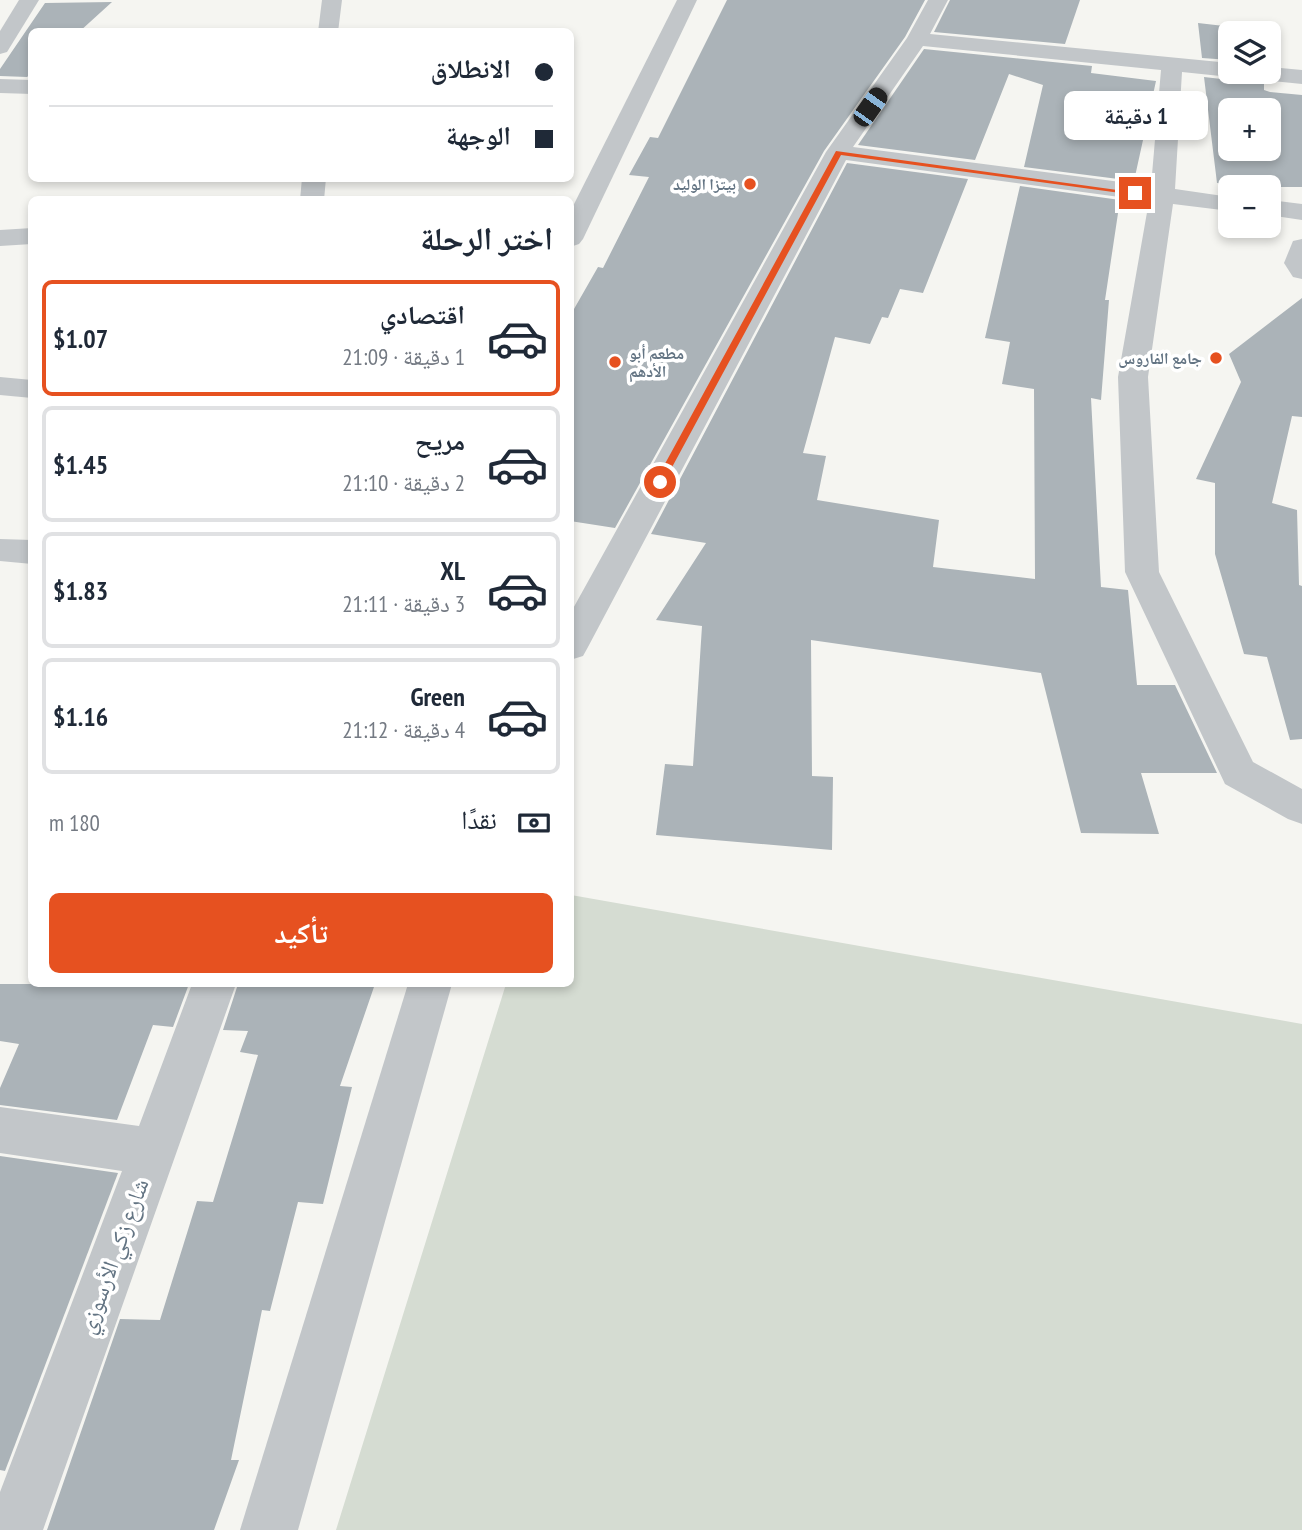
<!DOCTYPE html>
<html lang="ar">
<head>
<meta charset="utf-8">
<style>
	:root { --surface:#fff; --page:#f6f6f7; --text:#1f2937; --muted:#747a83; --line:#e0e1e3; --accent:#e65120 }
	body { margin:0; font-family:"PT Sans Narrow","Noto Naskh Arabic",sans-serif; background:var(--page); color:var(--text); direction:rtl; height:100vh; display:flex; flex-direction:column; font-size:26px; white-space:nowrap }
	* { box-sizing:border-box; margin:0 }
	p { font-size:23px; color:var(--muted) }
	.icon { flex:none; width:38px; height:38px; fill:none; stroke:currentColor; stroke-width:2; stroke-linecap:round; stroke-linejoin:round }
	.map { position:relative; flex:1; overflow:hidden; direction:ltr }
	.details { position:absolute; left:28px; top:196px; width:546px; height:791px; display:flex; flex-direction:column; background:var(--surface); border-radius:10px; box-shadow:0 4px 10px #0003; direction:rtl }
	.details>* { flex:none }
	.guide { position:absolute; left:28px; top:28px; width:546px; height:154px; border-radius:10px; box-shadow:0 4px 10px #0003; direction:rtl; display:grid; align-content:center; height:154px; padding:0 21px; background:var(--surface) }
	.tools { position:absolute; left:1218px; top:21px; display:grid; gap:14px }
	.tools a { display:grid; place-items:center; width:63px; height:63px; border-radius:10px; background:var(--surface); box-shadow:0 4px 10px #0003; font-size:35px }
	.end { position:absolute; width:32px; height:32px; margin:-16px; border:9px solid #e65120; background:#fff; box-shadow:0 0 0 4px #fff }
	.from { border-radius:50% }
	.bubble { position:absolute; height:49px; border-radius:10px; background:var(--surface); box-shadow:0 4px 10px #0003; font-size:23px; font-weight:700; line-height:49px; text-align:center; direction:rtl }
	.car { position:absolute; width:21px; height:42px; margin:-21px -10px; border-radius:9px; box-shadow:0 0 5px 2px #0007; background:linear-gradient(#222 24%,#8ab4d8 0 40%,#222 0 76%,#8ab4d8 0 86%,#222 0) }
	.guide b { display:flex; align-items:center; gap:24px; height:66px; font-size:26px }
	.guide b+b { border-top:2px solid var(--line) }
	.guide i { width:18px; height:18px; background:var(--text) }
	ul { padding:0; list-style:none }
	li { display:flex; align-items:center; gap:21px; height:116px; margin:0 14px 10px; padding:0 7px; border:4px solid var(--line); border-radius:10px }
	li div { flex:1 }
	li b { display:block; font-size:26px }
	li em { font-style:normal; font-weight:700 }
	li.current { border-color:var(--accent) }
	li>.icon { width:63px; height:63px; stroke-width:1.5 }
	h2 { padding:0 21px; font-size:32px; line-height:84px }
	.pay { display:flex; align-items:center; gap:18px; height:77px; padding:0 21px; font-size:26px }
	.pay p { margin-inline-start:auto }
	.cta { display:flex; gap:14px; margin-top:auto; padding:14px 21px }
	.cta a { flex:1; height:80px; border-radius:10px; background:var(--accent); color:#fff; font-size:28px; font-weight:700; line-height:80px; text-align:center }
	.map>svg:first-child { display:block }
	.green { fill:#d5dcd2 }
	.building { fill:#abb3b8; fill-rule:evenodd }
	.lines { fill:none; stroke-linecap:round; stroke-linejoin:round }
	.minor { fill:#c2c6c9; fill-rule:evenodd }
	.route { fill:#e65120 }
	.poi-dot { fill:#e65120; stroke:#fff; stroke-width:2.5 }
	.labels { text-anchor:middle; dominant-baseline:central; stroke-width:7; stroke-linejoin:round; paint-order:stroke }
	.far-poi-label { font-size:16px; font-weight:bold; fill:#637483; stroke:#fff; text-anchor:end }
	.near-street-label { font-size:23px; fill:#637483; stroke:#fff }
</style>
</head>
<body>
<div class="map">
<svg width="1302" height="1530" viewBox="0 0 1302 1530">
	<rect width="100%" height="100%" fill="#f5f5f1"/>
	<path class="green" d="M571,895L1302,1024V1530H336L506,984H570Z"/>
	<g class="building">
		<path d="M727,0H925L905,37L824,151L615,528L570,521V316L598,267L603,268L649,177L629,175L650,137L658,138Z"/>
		<path d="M950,0H1080L1065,44L934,32Z"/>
		<path d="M112,2L79,32H32V73L27,77L0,76V69L45,3Z"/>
		<path d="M1198,23L1259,30V33H1230V60L1202,58Z"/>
		<path d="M924,49L1092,66L1091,73L1156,81L1134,181L1024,167L1043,85L1009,74L975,160L858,145Z"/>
		<path d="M1239,75L1242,80L1264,83V90L1270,92L1302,95V187H1257L1217,183L1204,77L1230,80ZM1230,110H1269V149H1230Z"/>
		<path d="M847,163L968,179L923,293L900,289L888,318L882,317L870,344L835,337L803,453L826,456L817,500L939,520L933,567L1035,579L1034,389L1002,384L1010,342L985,338L1020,186L1120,200L1105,300H1109L1101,400L1091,398L1101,587L1128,590L1137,685H1175L1217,773H1141L1159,834L1081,833L1041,673L811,640L812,776L833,777L832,850L656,835L665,764L693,766L702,626L656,620L706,543L651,534Z"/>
		<path d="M1302,298V417L1292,416L1272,503L1297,510L1299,585L1302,586V739L1290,740L1267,657L1244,654L1215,554V483L1196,479L1241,382L1229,354Z"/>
		<path d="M0,984H189L173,1027L153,1025L117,1120L0,1105V1088L19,1044L0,1041Z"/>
		<path d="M238,984H375L340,1086L352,1087L323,1204L298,1202L270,1311L262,1310L231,1460H239L214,1530H47L120,1319L160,1320L197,1201L213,1202L258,1055L240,1052L248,1031L223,1030Z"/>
		<path d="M0,1156L118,1173L5,1471L0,1470Z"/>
	</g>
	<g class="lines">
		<g class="minor">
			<path d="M19,0H39L7,52L0,54V31Z"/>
			<path d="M322,0H342L338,32H318Z"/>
			<path d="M677,0H697L583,239L579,244L570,247V212Z"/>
			<path d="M928,0H948L930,34L1230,63V72H1240L1230,77L1182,72L1175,189L1230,197V211L1173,204L1148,377L1159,572L1253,762L1302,789V824L1288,819L1225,784L1125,572L1118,377L1149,201L846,160L588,647L583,656L570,660V614L826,152L907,38ZM923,46L1161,70L1151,186L853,147Z"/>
			<path d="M1269,67L1302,70V84L1251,79L1243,77L1240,72H1269Z"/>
			<path d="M0,79L32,80V94L0,93Z"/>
			<path d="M302,178H326L324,200H300Z"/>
			<path d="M1269,200L1302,204V220L1269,215Z"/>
			<path d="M32,228V244L0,246V230Z"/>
			<path d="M1302,239V279L1293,277L1284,263L1293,241Z"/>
			<path d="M0,377L32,380V398L0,395Z"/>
			<path d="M0,539L32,540V564L0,561Z"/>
			<path d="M192,984H236L43,1530H0V1492L122,1171L0,1153V1107L139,1126Z"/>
			<path d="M408,984H452L298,1530H240Z"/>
		</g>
	</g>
	<path class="route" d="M836,151L1139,193L1135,195L841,155L664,482L656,484L655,482Z"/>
	<g class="poi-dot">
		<circle cx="750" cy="184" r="7"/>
		<circle cx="1216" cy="358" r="7"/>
		<circle cx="615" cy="362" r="7"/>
	</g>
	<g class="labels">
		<g class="far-poi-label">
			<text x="736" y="184">بيتزا الوليد</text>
			<text x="629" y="353" text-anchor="start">مطعم أبو<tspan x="629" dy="18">الأدهم</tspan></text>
			<text x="1202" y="358">جامع الفاروس</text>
		</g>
		<g class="near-street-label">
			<text transform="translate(113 1256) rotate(-70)">شارع زكي الأرسوزي</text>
		</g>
	</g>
</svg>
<div class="tools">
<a><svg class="icon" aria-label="layers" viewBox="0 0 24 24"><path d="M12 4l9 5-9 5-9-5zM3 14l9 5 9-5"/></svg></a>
<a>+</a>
<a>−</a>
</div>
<i class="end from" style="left:660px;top:482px"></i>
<i class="end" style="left:1135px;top:193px"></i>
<div class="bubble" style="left:1064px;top:91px;width:144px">1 دقيقة</div>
<i class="car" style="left:870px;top:107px;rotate:35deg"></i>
<div class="guide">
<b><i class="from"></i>الانطلاق</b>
<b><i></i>الوجهة</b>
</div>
<section class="details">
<h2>اختر الرحلة</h2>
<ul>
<li class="current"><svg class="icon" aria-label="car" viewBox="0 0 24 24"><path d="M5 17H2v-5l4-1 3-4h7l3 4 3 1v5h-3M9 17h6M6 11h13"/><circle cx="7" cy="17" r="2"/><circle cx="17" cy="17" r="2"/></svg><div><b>اقتصادي</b><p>1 دقيقة · 21:09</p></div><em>$1.07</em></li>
<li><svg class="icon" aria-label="car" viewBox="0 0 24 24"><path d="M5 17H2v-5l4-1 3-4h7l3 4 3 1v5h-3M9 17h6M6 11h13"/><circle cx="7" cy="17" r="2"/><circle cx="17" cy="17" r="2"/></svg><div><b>مريح</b><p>2 دقيقة · 21:10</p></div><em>$1.45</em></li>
<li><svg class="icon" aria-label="car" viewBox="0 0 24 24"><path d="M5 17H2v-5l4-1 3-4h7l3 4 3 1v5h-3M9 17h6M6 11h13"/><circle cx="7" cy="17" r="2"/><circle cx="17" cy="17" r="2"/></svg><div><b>XL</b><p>3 دقيقة · 21:11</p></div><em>$1.83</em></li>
<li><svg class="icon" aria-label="car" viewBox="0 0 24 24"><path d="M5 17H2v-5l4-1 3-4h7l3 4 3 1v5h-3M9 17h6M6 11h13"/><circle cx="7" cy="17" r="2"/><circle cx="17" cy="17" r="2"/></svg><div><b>Green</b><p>4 دقيقة · 21:12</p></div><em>$1.16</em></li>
</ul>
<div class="pay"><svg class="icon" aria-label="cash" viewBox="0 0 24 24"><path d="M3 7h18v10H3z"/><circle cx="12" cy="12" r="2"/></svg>نقدًا<p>180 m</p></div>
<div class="cta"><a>تأكيد</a></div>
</section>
</div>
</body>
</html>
